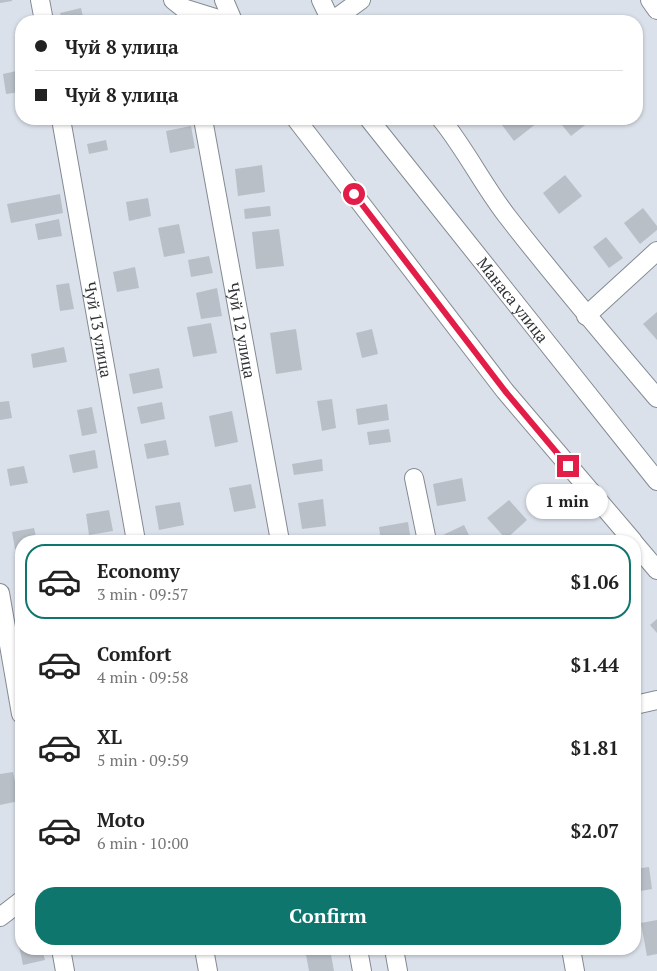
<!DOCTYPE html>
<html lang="en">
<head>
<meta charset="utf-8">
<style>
	:root { --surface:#fff; --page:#f6f6f6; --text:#222; --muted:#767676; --line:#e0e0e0; --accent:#0f766e }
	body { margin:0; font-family:"PT Serif",serif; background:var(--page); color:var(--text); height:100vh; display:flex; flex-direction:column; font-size:19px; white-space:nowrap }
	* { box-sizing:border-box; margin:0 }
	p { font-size:16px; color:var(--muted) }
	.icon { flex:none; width:28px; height:28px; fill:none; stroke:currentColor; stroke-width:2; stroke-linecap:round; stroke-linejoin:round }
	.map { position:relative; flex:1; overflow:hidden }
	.side { position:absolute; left:15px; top:535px; width:626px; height:420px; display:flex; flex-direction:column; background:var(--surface); border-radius:20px; box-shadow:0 1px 4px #0004 }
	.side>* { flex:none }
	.guide { position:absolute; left:15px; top:15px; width:628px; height:110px; border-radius:20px; box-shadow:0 1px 4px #0004; display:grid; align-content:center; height:110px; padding:0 20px; background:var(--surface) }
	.end { position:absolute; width:22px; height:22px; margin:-11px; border:6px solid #e11d48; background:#fff; box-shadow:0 0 0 2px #fff }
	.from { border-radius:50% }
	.bubble { position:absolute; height:35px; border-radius:18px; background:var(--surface); box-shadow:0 1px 4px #0004; font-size:16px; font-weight:700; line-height:35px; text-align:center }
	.guide b { display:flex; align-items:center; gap:18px; height:48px; font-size:19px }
	.guide b+b { border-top:1px solid var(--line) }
	.guide i { width:12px; height:12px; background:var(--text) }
	ul { padding:9px 0 0; list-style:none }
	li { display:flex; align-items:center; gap:15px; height:75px; margin:0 10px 8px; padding:0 10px; border:2px solid transparent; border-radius:20px }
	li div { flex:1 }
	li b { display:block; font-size:19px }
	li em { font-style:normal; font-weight:700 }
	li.selected { border-color:var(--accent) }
	li>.icon { width:45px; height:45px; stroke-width:1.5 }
	.primary-button { display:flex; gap:10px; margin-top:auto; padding:10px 20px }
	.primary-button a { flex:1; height:58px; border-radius:20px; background:var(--accent); color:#fff; font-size:20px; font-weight:700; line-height:58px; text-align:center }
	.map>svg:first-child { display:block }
	.building { fill:#b9bfc7 }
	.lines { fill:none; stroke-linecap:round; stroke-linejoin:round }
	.minor-casing { stroke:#848a92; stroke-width:20 }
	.minor { stroke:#fff; stroke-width:18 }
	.route { stroke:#e11d48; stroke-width:6 }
	.labels { text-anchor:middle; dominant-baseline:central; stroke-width:4; stroke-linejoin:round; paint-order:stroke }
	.street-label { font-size:16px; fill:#2f3235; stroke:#e8eef7 }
</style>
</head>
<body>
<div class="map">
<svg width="657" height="971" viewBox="0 0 657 971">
	<rect width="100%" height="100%" fill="#dbe1ea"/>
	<g class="building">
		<path d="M0,0H12V1L0,3Z"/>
		<path d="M81,8L84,21H63L60,13Z"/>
		<path d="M437,16L441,21H431Z"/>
		<path d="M21,70V92L6,94L3,74Z"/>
		<path d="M511,119H534L537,123L514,141L502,125Z"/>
		<path d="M557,119H586L589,122L571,136Z"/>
		<path d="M191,126L195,148L170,153L166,131Z"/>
		<path d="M106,140L108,150L89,154L87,144Z"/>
		<path d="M262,165L265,192L238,196L235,169Z"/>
		<path d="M565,175L582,196L559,214L543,193Z"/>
		<path d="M60,194L63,213L11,223L7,204Z"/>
		<path d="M148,198L151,216L129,221L126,202Z"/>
		<path d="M270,206L271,216L245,219L244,209Z"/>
		<path d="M643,208L657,226V230L640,244L624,223Z"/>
		<path d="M59,219L62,236L38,240L35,224Z"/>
		<path d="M179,224L185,253L164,257L158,228Z"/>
		<path d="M279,229L284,266L256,269L252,232Z"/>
		<path d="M606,237L623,258L609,268L593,247Z"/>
		<path d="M209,256L213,273L191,277L188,260Z"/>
		<path d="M135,267L139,288L117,292L113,272Z"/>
		<path d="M69,283L74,309L60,311L56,285Z"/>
		<path d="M217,288L222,316L201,319L196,293Z"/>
		<path d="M657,312V340L643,324Z"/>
		<path d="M211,323L217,353L193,357L187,327Z"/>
		<path d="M296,329L302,370L276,374L270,333Z"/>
		<path d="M372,329L378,354L362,358L356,333Z"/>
		<path d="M64,347L67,362L33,368L31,354Z"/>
		<path d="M159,368L163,388L133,394L129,374Z"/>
		<path d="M332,399L336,428L322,431L317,401Z"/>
		<path d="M9,401L12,418L0,420V402Z"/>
		<path d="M162,402L165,419L141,424L137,407Z"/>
		<path d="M387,404L389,420L358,425L356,409Z"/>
		<path d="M92,407L97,433L82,436L77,410Z"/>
		<path d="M232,411L238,442L215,447L209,416Z"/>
		<path d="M389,429L391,442L369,445L367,432Z"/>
		<path d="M166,440L169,455L147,459L144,444Z"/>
		<path d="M95,450L98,468L73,473L69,455Z"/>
		<path d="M322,459L323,471L294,475L292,464Z"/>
		<path d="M24,466L28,483L10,486L7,469Z"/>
		<path d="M462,478L466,501L437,506L433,484Z"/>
		<path d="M251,484L256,508L234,512L229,488Z"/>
		<path d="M323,499L326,526L302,529L298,503Z"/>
		<path d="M509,500L527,520L506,539L487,518Z"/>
		<path d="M180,502L184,525L159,530L155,506Z"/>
		<path d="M109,510L113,531L89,535L86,514Z"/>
		<path d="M408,522L411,541H381L379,527Z"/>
		<path d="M464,525L472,541H446L443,535Z"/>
		<path d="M34,528L37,541H21V548L15,549L12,532Z"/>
		<path d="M657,619V633L650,625Z"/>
		<path d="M635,750L638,764H635Z"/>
		<path d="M13,772L19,801L0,805V774Z"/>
		<path d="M649,867L652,889L635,892V869Z"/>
		<path d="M657,920V954L647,956L641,923Z"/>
		<path d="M21,940V949H42L45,960L23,965L18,941Z"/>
		<path d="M305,949H330L334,971H309Z"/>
	</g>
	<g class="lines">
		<g class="minor-casing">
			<g id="minor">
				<path d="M40,0L44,21"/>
				<path d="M173,0L183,8L225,21"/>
				<path d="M224,0L233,21"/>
				<path d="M321,0L331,21"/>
				<path d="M650,0L657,10"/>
				<path d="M332,21L361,0"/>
				<path id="s1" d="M61,119L136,541"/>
				<path id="s2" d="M203,119L280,541"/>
				<path d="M296,119L505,391L633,541"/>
				<path id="s3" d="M369,119L657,481"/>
				<path d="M441,119C466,150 483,185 507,216C555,278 606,338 657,398"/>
				<path d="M586,316L657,251"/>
				<path d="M414,478L427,541"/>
				<path d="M635,544L657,570"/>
				<path d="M0,593L21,714"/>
				<path d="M635,705L657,700"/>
				<path d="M0,917L21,901"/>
				<path d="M61,949L65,971"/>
				<path d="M204,949L208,971"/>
				<path d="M358,949L362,971"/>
				<path d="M394,949L398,971"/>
				<path d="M571,949L575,971"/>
			</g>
		</g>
		<use href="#minor" class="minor"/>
	</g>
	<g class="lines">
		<path class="route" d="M354,194L505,391L568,466"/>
	</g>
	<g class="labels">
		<g class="street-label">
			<text stroke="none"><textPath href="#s3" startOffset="231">Манаса улица</textPath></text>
			<text stroke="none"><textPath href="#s1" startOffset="214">Чуй 13 улица</textPath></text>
			<text stroke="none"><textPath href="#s2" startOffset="215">Чуй 12 улица</textPath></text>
		</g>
	</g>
</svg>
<i class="end from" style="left:354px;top:194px"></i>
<i class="end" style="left:568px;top:466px"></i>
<div class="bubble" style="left:526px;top:484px;width:82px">1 min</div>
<div class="guide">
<b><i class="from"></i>Чуй 8 улица</b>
<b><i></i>Чуй 8 улица</b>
</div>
<section class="side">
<ul>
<li class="selected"><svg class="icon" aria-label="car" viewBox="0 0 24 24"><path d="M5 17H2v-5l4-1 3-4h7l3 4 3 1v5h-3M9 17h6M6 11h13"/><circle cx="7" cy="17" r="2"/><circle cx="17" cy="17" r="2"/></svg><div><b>Economy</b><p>3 min · 09:57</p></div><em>$1.06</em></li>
<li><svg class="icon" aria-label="car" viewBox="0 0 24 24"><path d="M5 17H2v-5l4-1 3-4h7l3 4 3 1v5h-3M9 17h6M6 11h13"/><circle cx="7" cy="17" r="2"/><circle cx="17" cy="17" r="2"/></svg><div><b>Comfort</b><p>4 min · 09:58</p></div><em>$1.44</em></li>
<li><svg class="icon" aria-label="car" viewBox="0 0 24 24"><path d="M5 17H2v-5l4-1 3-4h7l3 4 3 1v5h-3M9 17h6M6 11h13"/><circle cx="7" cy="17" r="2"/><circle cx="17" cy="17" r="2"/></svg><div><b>XL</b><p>5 min · 09:59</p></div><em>$1.81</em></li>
<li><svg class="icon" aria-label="car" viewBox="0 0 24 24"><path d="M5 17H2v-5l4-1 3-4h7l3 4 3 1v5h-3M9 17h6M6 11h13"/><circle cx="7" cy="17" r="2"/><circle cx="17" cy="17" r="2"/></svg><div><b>Moto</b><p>6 min · 10:00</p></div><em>$2.07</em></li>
</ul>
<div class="primary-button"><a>Confirm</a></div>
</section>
</div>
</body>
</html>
